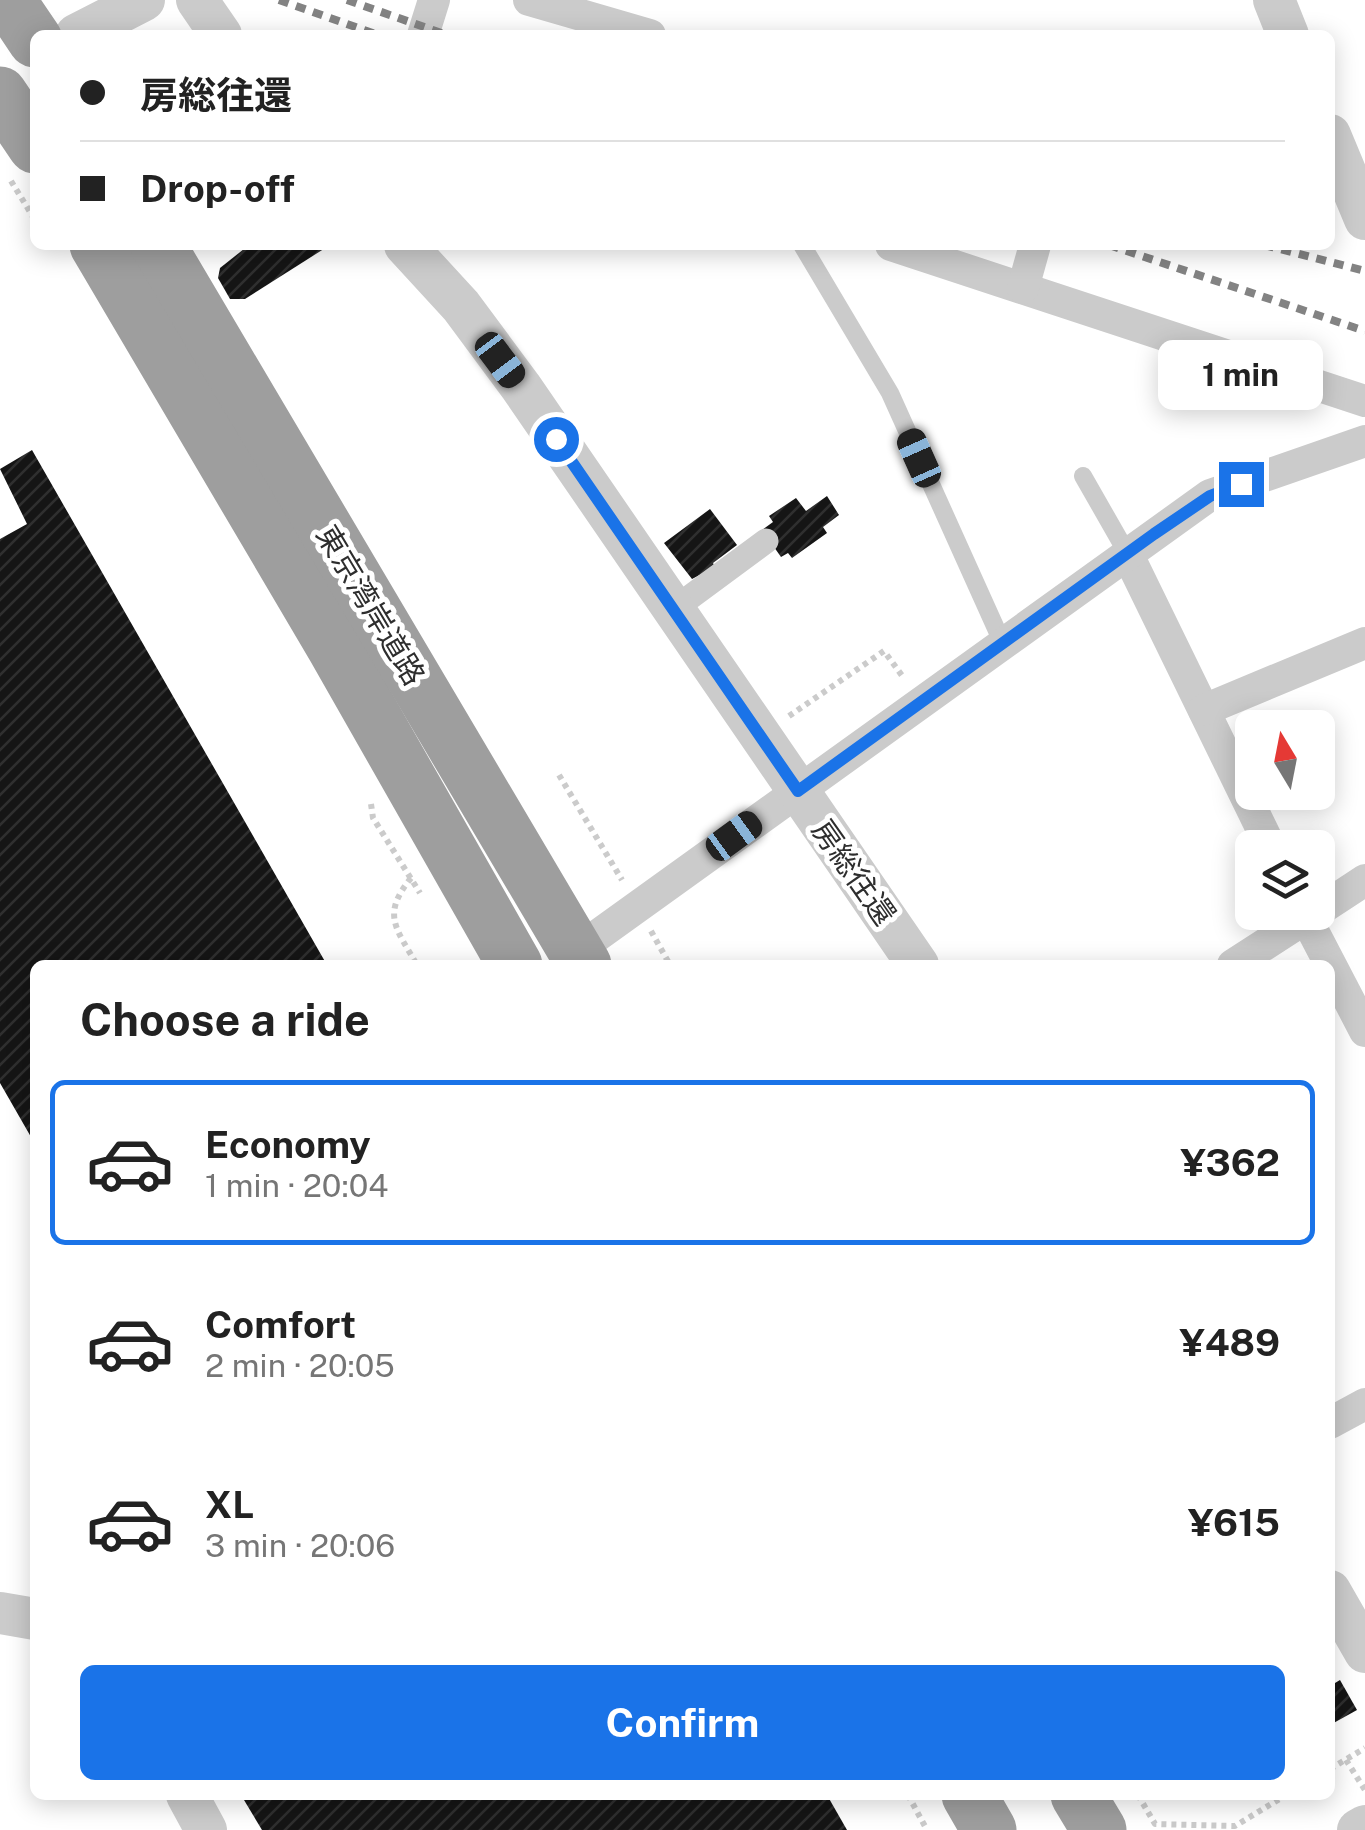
<!DOCTYPE html>
<html lang="en">
<head>
<meta charset="utf-8">
<style>
	:root { --surface:#fff; --page:#f6f6f6; --text:#222; --muted:#767676; --line:#e0e0e0; --accent:#1a73e8 }
	body { margin:0; font-family:"Public Sans","Noto Sans JP",sans-serif; background:var(--page); color:var(--text); height:100vh; display:flex; flex-direction:column; font-size:38px; white-space:nowrap }
	* { box-sizing:border-box; margin:0 }
	p { font-size:32px; color:var(--muted) }
	.icon { flex:none; width:55px; height:55px; fill:none; stroke:currentColor; stroke-width:2; stroke-linecap:round; stroke-linejoin:round }
	.map { position:relative; flex:1; overflow:hidden }
	.drawer { position:absolute; left:30px; top:960px; width:1305px; height:840px; display:flex; flex-direction:column; background:var(--surface); border-radius:15px; box-shadow:0 5px 25px #0003 }
	.drawer>* { flex:none }
	.hud { position:absolute; left:30px; top:30px; width:1305px; height:220px; border-radius:15px; box-shadow:0 5px 25px #0003; display:grid; align-content:center; height:220px; padding:0 50px; background:var(--surface) }
	.needle { width:65px; rotate:350deg }
	.tools { position:absolute; left:1235px; top:710px; display:grid; gap:20px }
	.tools a { display:grid; place-items:center; width:100px; height:100px; border-radius:15px; background:var(--surface); box-shadow:0 5px 25px #0003; font-size:50px }
	.end { position:absolute; width:45px; height:45px; margin:-22px; border:12px solid #1a73e8; background:#fff; box-shadow:0 0 0 5px #fff }
	.from { border-radius:50% }
	.bubble { position:absolute; height:70px; border-radius:15px; background:var(--surface); box-shadow:0 5px 25px #0003; font-size:32px; font-weight:700; line-height:70px; text-align:center }
	.car { position:absolute; width:30px; height:60px; margin:-30px -15px; border-radius:12px; box-shadow:0 0 8px 2px #0007; background:linear-gradient(#222 24%,#8ab4d8 0 40%,#222 0 76%,#8ab4d8 0 86%,#222 0) }
	.hud b { display:flex; align-items:center; gap:35px; height:95px; font-size:38px }
	.hud b+b { border-top:2px solid var(--line) }
	.hud i { width:25px; height:25px; background:var(--text) }
	ul { padding:0; list-style:none }
	li { display:flex; align-items:center; gap:30px; height:165px; margin:0 20px 15px; padding:0 30px; border:5px solid transparent; border-radius:15px }
	li div { flex:1 }
	li b { display:block; font-size:38px }
	li em { font-style:normal; font-weight:700 }
	li.current { border-color:var(--accent) }
	li>.icon { width:90px; height:90px; stroke-width:1.5 }
	h2 { padding:0 50px; font-size:45px; line-height:120px }
	.button { display:flex; gap:20px; margin-top:auto; padding:20px 50px }
	.button a { flex:1; height:115px; border-radius:15px; background:var(--accent); color:#fff; font-size:40px; font-weight:700; line-height:115px; text-align:center }
	.map>svg:first-child { display:block }
	.building { fill:url(#building-hatch) }
	.lines { fill:none; stroke-linecap:round; stroke-linejoin:round }
	.path { stroke:#cbcbcb; stroke-width:6; stroke-dasharray:5 5; stroke-linecap:butt }
	.service { stroke:#cbcbcb; stroke-width:18 }
	.pedestrian { stroke:#cbcbcb; stroke-width:25 }
	.minor { stroke:#cbcbcb; stroke-width:32 }
	.tertiary { stroke:#cbcbcb; stroke-width:42 }
	.trunk { stroke:#9e9e9e; stroke-width:55 }
	.rail { stroke:#838383; stroke-width:8; stroke-dasharray:10 8; stroke-linecap:butt }
	.route { stroke:#1a73e8; stroke-width:12 }
	.labels { text-anchor:middle; dominant-baseline:central; stroke-width:10; stroke-linejoin:round; paint-order:stroke }
	.street-label { font-size:30px; fill:#2e2e2e; stroke:#fff }
</style>
</head>
<body>
<div class="map">
<svg width="1365" height="1830" viewBox="0 0 1365 1830">
	<defs>
		<pattern id="building-hatch" width="6" height="6" patternUnits="userSpaceOnUse" patternTransform="scale(2.5)"><rect width="6" height="6" fill="#151515"/><path d="M-1 1l2-2M0 6l6-6M5 7l2-2" fill="none" stroke="#2f2f2f"/></pattern>
	</defs>
	<rect width="100%" height="100%" fill="#fff"/>
	<g class="building">
		<path d="M249,245H330L245,299H230L218,278L220,268Z"/>
		<path d="M32,450L327,965H35V1144L0,1083V539L27,524L0,469Z"/>
		<path d="M827,496L839,515L823,527L827,533L792,558L788,553L781,557L762,530L773,522L769,516L796,498L806,511Z"/>
		<path d="M710,509L737,545L713,563L715,567L692,579L664,543Z"/>
		<path d="M1340,1680L1357,1710L1330,1725V1686Z"/>
		<path d="M241,1795H827L847,1830H262Z"/>
	</g>
	<g class="lines">
		<g class="path">
			<path d="M11,181L35,220"/>
			<path d="M789,716L884,651L903,677"/>
			<path d="M559,775L622,880"/>
			<path d="M371,804L373,818L420,893"/>
			<path d="M411,878C381,915 396,928 417,965"/>
			<path d="M651,931L670,965"/>
			<path d="M1346,1760L1365,1790"/>
			<path d="M1330,1769L1365,1748"/>
			<path d="M908,1795L927,1830"/>
			<path d="M1138,1795L1155,1824L1235,1826L1286,1795"/>
		</g>
		<g class="service">
			<path d="M802,245L890,393L1003,644"/>
			<path d="M1083,476L1127,553"/>
		</g>
		<path class="pedestrian" d="M674,609L766,541"/>
		<g class="minor">
			<path d="M529,0L650,35"/>
			<path d="M423,35L434,0"/>
			<path d="M891,245L1365,401"/>
			<path d="M1023,288L1035,245"/>
			<path d="M1127,553L1271,848"/>
			<path d="M1204,710L1365,643"/>
			<path d="M1318,911L1365,880"/>
			<path d="M1303,912L1365,1031"/>
			<path d="M576,951L1210,495L1365,441"/>
			<path d="M1233,965L1315,912"/>
			<path d="M1330,1423L1365,1404"/>
		</g>
		<g class="tertiary">
			<path d="M197,0L221,35"/>
			<path d="M1274,0L1288,35"/>
			<path d="M76,35L144,0"/>
			<path d="M1330,135L1365,219"/>
			<path d="M405,245L461,306L521,387L918,965"/>
			<path d="M1330,1591L1365,1652"/>
			<path d="M0,1613L35,1619"/>
			<path d="M187,1795L206,1830"/>
			<path d="M1358,1830L1365,1826"/>
		</g>
		<g class="trunk">
			<path d="M8,0L35,40"/>
			<path d="M0,94L35,146"/>
			<path d="M97,245L334,647L515,965"/>
			<path d="M158,245L584,965"/>
			<path d="M969,1795L989,1830"/>
			<path d="M1078,1795L1099,1830"/>
		</g>
		<g class="rail">
			<path d="M279,0L378,35"/>
			<path d="M347,0L447,35"/>
			<path d="M1109,245L1365,331"/>
			<path d="M1264,245L1365,271"/>
		</g>
	</g>
	<g class="lines">
		<path class="route" d="M556,439L798,791L1154,534L1210,496L1241,484"/>
	</g>
	<g class="labels">
		<g class="street-label">
			<text transform="translate(371 605) rotate(59)">東京湾岸道路</text>
			<text transform="translate(854 872) rotate(55)">房総往還</text>
		</g>
	</g>
</svg>
<div class="tools">
<a><svg class="needle" viewBox="-14 -14 28 28"><path d="M0-13l5 13h-10z" fill="#e53935"/><path d="M0 13l5-13h-10z" fill="#767676"/></svg></a>
<a><svg class="icon" aria-label="layers" viewBox="0 0 24 24"><path d="M12 4l9 5-9 5-9-5zM3 14l9 5 9-5"/></svg></a>
</div>
<i class="end from" style="left:556px;top:439px"></i>
<i class="end" style="left:1241px;top:484px"></i>
<div class="bubble" style="left:1158px;top:340px;width:165px">1 min</div>
<i class="car" style="left:500px;top:360px;rotate:143deg"></i>
<i class="car" style="left:919px;top:458px;rotate:336deg"></i>
<i class="car" style="left:734px;top:836px;rotate:54deg"></i>
<div class="hud">
<b><i class="from"></i>房総往還</b>
<b><i></i>Drop-off</b>
</div>
<section class="drawer">
<h2>Choose a ride</h2>
<ul>
<li class="current"><svg class="icon" aria-label="car" viewBox="0 0 24 24"><path d="M5 17H2v-5l4-1 3-4h7l3 4 3 1v5h-3M9 17h6M6 11h13"/><circle cx="7" cy="17" r="2"/><circle cx="17" cy="17" r="2"/></svg><div><b>Economy</b><p>1 min · 20:04</p></div><em>¥362</em></li>
<li><svg class="icon" aria-label="car" viewBox="0 0 24 24"><path d="M5 17H2v-5l4-1 3-4h7l3 4 3 1v5h-3M9 17h6M6 11h13"/><circle cx="7" cy="17" r="2"/><circle cx="17" cy="17" r="2"/></svg><div><b>Comfort</b><p>2 min · 20:05</p></div><em>¥489</em></li>
<li><svg class="icon" aria-label="car" viewBox="0 0 24 24"><path d="M5 17H2v-5l4-1 3-4h7l3 4 3 1v5h-3M9 17h6M6 11h13"/><circle cx="7" cy="17" r="2"/><circle cx="17" cy="17" r="2"/></svg><div><b>XL</b><p>3 min · 20:06</p></div><em>¥615</em></li>
</ul>
<div class="button"><a>Confirm</a></div>
</section>
</div>
</body>
</html>
